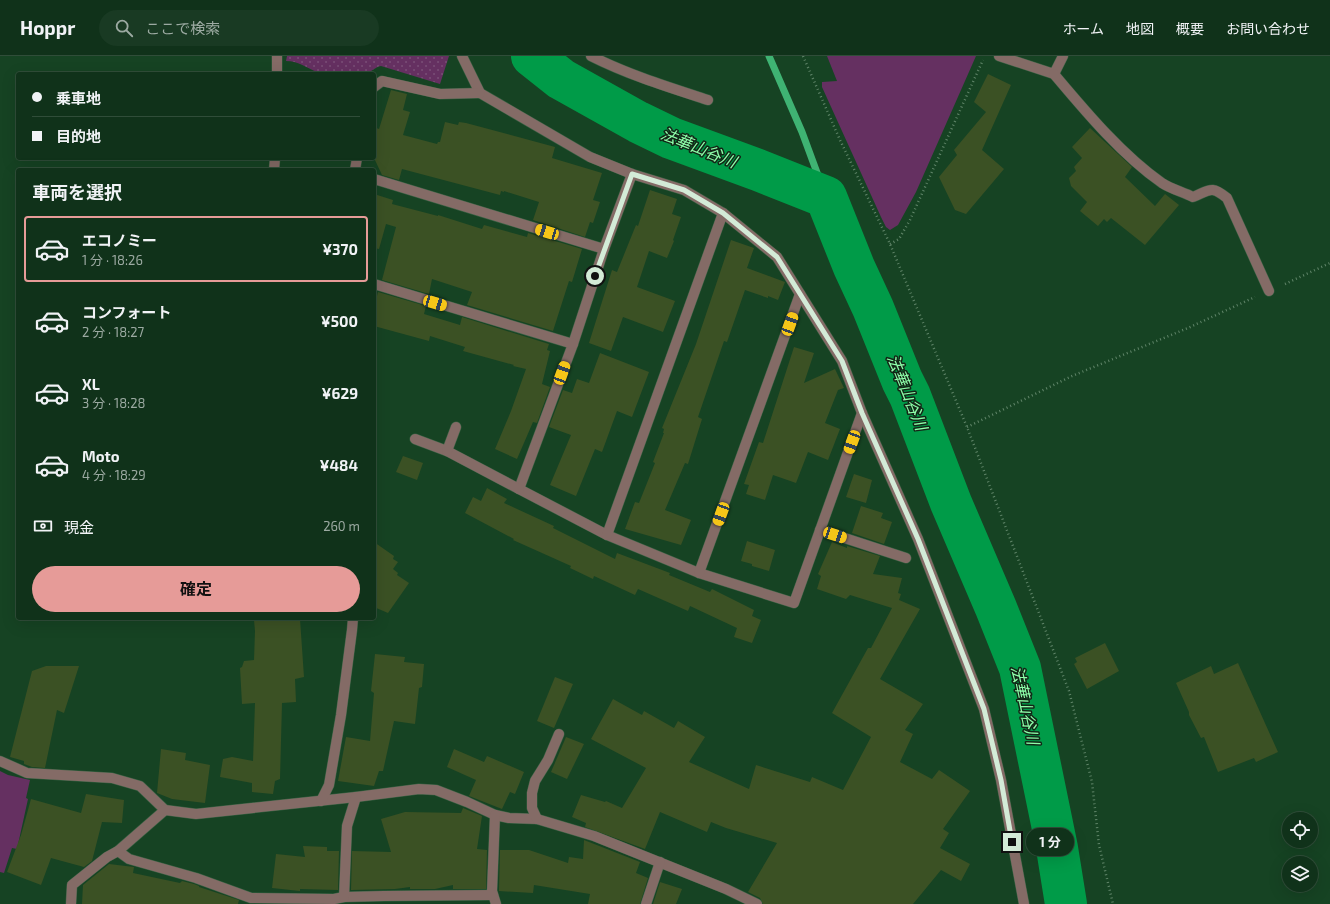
<!DOCTYPE html>
<html lang="ja">
<head>
<meta charset="utf-8">
<style>
	:root { --surface:#10321a; --page:#193a23; --text:#f1f3f6; --muted:#9caaa2; --line:#304d39; --accent:#e69b98 }
	body { margin:0; font-family:"Exo 2","Noto Sans JP",sans-serif; background:var(--page); color:var(--text); height:100vh; display:flex; flex-direction:column; font-size:15px; white-space:nowrap }
	* { box-sizing:border-box; margin:0 }
	p { font-size:13px; color:var(--muted) }
	.icon { flex:none; width:22px; height:22px; fill:none; stroke:currentColor; stroke-width:2; stroke-linecap:round; stroke-linejoin:round }
	.map { position:relative; flex:1; overflow:hidden }
	.details { position:absolute; left:16px; top:112px; width:360px; height:452px; display:flex; flex-direction:column; background:var(--surface); border-radius:4px; box-shadow:0 4px 16px #0002,0 0 0 1px var(--line) }
	.details>* { flex:none }
	.top-card { position:absolute; left:16px; top:16px; width:360px; height:88px; border-radius:4px; box-shadow:0 4px 16px #0002,0 0 0 1px var(--line); display:grid; align-content:center; height:88px; padding:0 16px; background:var(--surface) }
	.buttons { position:absolute; left:1282px; top:756px; display:grid; gap:8px }
	.buttons a { display:grid; place-items:center; width:36px; height:36px; border-radius:50%; background:var(--surface); box-shadow:0 4px 16px #0002,0 0 0 1px var(--line); font-size:20px }
	.end { position:absolute; width:18px; height:18px; margin:-9px; border:5px solid #d3ebd7; background:#111; box-shadow:0 0 0 2px #111 }
	.from { border-radius:50% }
	.bubble { position:absolute; height:28px; border-radius:14px; background:var(--surface); box-shadow:0 4px 16px #0002,0 0 0 1px var(--line); font-size:13px; font-weight:700; line-height:28px; text-align:center }
	.car { position:absolute; width:12px; height:24px; margin:-12px -6px; border-radius:5px; box-shadow:0 0 3px 1px #0007; background:linear-gradient(#f5c518 24%,#345 0 40%,#f5c518 0 76%,#345 0 86%,#f5c518 0) }
	.top-card b { display:flex; align-items:center; gap:14px; height:38px; font-size:15px }
	.top-card b+b { border-top:1px solid var(--line) }
	.top-card i { width:10px; height:10px; background:var(--text) }
	ul { padding:0; list-style:none }
	li { display:flex; align-items:center; gap:12px; height:66px; margin:0 8px 6px; padding:0 8px; border:2px solid transparent; border-radius:4px }
	li div { flex:1 }
	li b { display:block; font-size:15px }
	li em { font-style:normal; font-weight:700 }
	li.current { border-color:var(--accent) }
	li>.icon { width:36px; height:36px; stroke-width:1.5 }
	h2 { padding:0 16px; font-size:18px; line-height:48px }
	.pay { display:flex; align-items:center; gap:10px; height:44px; padding:0 16px; font-size:15px }
	.pay p { margin-inline-start:auto }
	.cta { display:flex; gap:8px; margin-top:auto; padding:8px 16px }
	.cta a { flex:1; height:46px; border-radius:24px; background:var(--accent); color:#111; font-size:16px; font-weight:700; line-height:46px; text-align:center }
	header { display:flex; align-items:center; gap:24px; box-sizing:border-box; height:56px; padding:0 20px; background:var(--surface); border-bottom:1px solid var(--line) }
	header strong { font-size:19px }
	nav { display:flex; gap:22px; margin-inline-start:auto; font-size:14px }
	.search { width:280px; height:36px; background:var(--page); display:flex; align-items:center; gap:10px; box-sizing:border-box; padding:0 14px; border-radius:22px; color:var(--muted); font-size:15px }
	.map>svg:first-child { display:block }
	.green { fill:#653061 }
	.park { fill:url(#park-dots) }
	.lines { fill:none; stroke-linecap:round; stroke-linejoin:round }
	.stream { stroke:#3fb373; stroke-width:7 }
	.river { stroke:#009b48; stroke-width:42 }
	.building { fill:#3b5124 }
	.minor-casing { stroke:#386143; stroke-width:11 }
	.path { stroke:#608569; stroke-width:2.5; stroke-dasharray:1 3; stroke-linecap:butt }
	.minor { stroke:#846b66; stroke-width:10 }
	.route { stroke:#d3ebd7; stroke-width:5 }
	.labels { text-anchor:middle; dominant-baseline:central; stroke-width:3; stroke-linejoin:round; paint-order:stroke }
	.water-label { font-size:16px; font-style:italic; fill:#8effaa; stroke:#122516 }
</style>
</head>
<body>
<header>
<strong>Hoppr</strong>
<div class="search"><svg class="icon" aria-label="search" viewBox="0 0 24 24"><circle cx="10" cy="10" r="6"/><path d="M15 15l6 6"/></svg>ここで検索</div>
<nav><a>ホーム</a><a>地図</a><a>概要</a><a>お問い合わせ</a></nav>
</header>
<div class="map">
<svg width="1330" height="848" viewBox="0 0 1330 848">
	<defs>
		<pattern id="park-dots" width="8" height="8" patternUnits="userSpaceOnUse"><rect width="8" height="8" fill="#653061"/><path d="M2 2h.1M6 6h.1" fill="none" stroke="#7a4e77" stroke-width="1.8" stroke-linecap="round"/></pattern>
	</defs>
	<rect width="100%" height="100%" fill="#164323"/>
	<g class="green">
		<path d="M827,0H976L916,136L898,169L890,174L886,171L881,161L822,31V26L837,25Z"/>
		<path d="M0,715L8,719L30,724L26,742L28,743L17,793L12,792L4,817L0,816Z"/>
	</g>
	<path class="park" d="M287,0H449L440,28L381,10C375,11 370,17 365,18C355,20 327,19 318,16C305,12 300,5 286,5Z"/>
	<g class="lines">
		<path class="stream" d="M769,0L802,76L826,141"/>
		<path class="river" d="M532,0L561,23L638,66L671,82L758,114L826,141L854,211L873,252L902,324L910,340L951,447L996,552L1020,612L1057,792L1066,848"/>
	</g>
	<g class="building">
		<path d="M988,18L1011,29L982,94L1004,113L966,158L955,154L939,121L957,99L954,94L986,56L974,46Z"/>
		<path d="M391,34L407,38L403,54L410,56L403,79L437,88L438,86H440L445,66L458,69L459,66L466,67L555,91L552,102L602,117L593,144L600,146L593,167L590,166L585,181L533,164L539,146L504,135V136L501,135L500,139L402,113L399,124L382,119L374,102V71L379,73Z"/>
		<path d="M1090,72L1132,111L1125,121L1155,150L1165,138L1179,149L1145,189L1111,162L1107,166L1104,163L1098,170L1080,155L1087,146L1071,130L1069,122L1076,115L1074,111L1082,102L1072,91Z"/>
		<path d="M650,134L677,143L672,158L681,161L673,184L674,185L667,202L649,195L637,231L675,245L663,276L623,261L611,295L589,287L612,214L617,216L636,169L638,170Z"/>
		<path d="M374,138L393,144L392,148L438,160V159L482,173L484,169L527,181L528,177L582,193L572,226L569,225L553,275L467,249L472,236L432,223L429,238L382,224L396,171L386,168L379,193L374,192Z"/>
		<path d="M731,184L754,192L747,212L785,226L778,244L768,240V242L745,234L727,286L724,285L698,361L702,363L688,408L685,407L665,454L691,464L681,489L625,473L635,446L639,447L655,407L653,406L664,377H663L664,373L662,372L696,288Z"/>
		<path d="M378,236L426,250L424,258L460,269L462,261L549,288L547,294L550,295L542,328L550,331L537,367L533,366L517,403L495,393L511,355L526,313L513,310L514,309L463,295L465,291L430,280L429,285L374,270V239L377,240Z"/>
		<path d="M794,291L814,297L804,327L835,313L844,332L838,334L825,367L840,373L828,404L808,396L796,427L773,419L765,444L746,438L749,429L744,428L759,386L763,387Z"/>
		<path d="M600,297L649,316L632,361L617,355L602,396L595,393L576,440L550,429L571,379L549,371L563,334L572,337L577,323L589,327Z"/>
		<path d="M403,400L423,407L417,424L396,416Z"/>
		<path d="M854,418L872,424L866,447L846,441Z"/>
		<path d="M487,432L507,443L504,447L554,470L553,472L615,503L617,497L670,517L669,519L710,536L712,533L754,554L752,560L761,564L752,587L734,581L737,572L690,550L688,555L638,533L635,539L594,520L593,523L570,512L571,510L513,484L514,483L465,457L473,441L481,445Z"/>
		<path d="M861,450L883,457L881,462L892,466L884,488L852,477Z"/>
		<path d="M747,485L775,494L769,515L752,510V508L741,505Z"/>
		<path d="M374,486L394,500L393,503L398,506L393,513L398,517L397,519L409,527L388,557L374,551Z"/>
		<path d="M832,486L847,492V490L880,500L873,518L902,522L898,537L901,538L899,544L920,553L880,623L923,648L905,674L913,678L900,706L932,723L939,714L970,735L943,773L949,777L940,792L970,808L961,825L941,814L913,848H763L760,842L748,836L777,787L726,772L711,766L707,776L660,756L645,793L585,771L586,767L572,761L581,739L605,746L606,745L622,752L646,712L591,683L613,643L642,659L644,655L674,672L678,665L705,681L689,706L749,733L756,709L810,726L812,721L843,734L871,681L832,657L868,592H871L892,552L850,539L846,543L817,533L821,520L818,518Z"/>
		<path d="M270,562L300,563L304,621L295,623L296,646L282,647L280,723L275,725L273,738L252,736V727L220,721L223,703L232,701L253,705L255,647L242,648L240,612L242,611L244,605L254,604L255,575L254,564Z"/>
		<path d="M1105,587L1119,615L1087,633L1074,608L1077,606L1075,602Z"/>
		<path d="M375,598L405,601L404,606L424,608L422,631L419,632L415,668L394,665L383,715H379L374,730L338,725L346,681L370,685L374,637L371,635Z"/>
		<path d="M1238,607L1278,696L1256,706L1254,702L1218,716L1204,681L1201,682L1189,659V656L1176,627L1211,610L1214,618Z"/>
		<path d="M46,610H79L64,657L57,654L45,712L32,711L24,708V705L10,701L32,615Z"/>
		<path d="M555,621L573,628L554,672L537,665Z"/>
		<path d="M566,681L584,688L567,723L551,716Z"/>
		<path d="M161,693L186,697L185,704L210,709L205,747L172,743L157,737Z"/>
		<path d="M454,693L484,706L487,700L524,716L515,738L510,736L502,753L469,740L476,724L447,711Z"/>
		<path d="M86,738L124,744L122,767L102,766L92,805L84,811L51,802L41,829L7,816L21,779L31,743L81,757Z"/>
		<path d="M463,752L482,760L477,793L487,794L486,833H453V829L435,833H410V831L395,833L351,834L352,795L391,796L381,763L405,756L461,757Z"/>
		<path d="M584,784L640,806L636,817L648,822L640,848H588L590,838L534,829L533,837L499,835L500,794H529L568,807L569,801L583,803Z"/>
		<path d="M303,790L327,791V795H339L338,834L300,833V835L272,832L276,798L305,801Z"/>
		<path d="M109,808L134,811L133,817L180,827L182,825L194,828L199,830V831L239,844L238,848H82L83,829Z"/>
		<path d="M660,826L682,833L676,848H653Z"/>
	</g>
	<g class="lines">
		<g class="minor-casing">
			<g id="minor">
				<path d="M462,0L480,37L590,101L632,118L684,134L723,157L777,201L842,305L862,357L918,483L984,653L1001,724L1024,848"/>
				<path d="M591,0C629,19 668,31 708,44"/>
				<path d="M999,0L1054,18L1063,0"/>
				<path d="M277,18V0"/>
				<path d="M1054,18C1086,56 1122,99 1162,127C1171,133 1183,136 1193,141C1210,134 1211,129 1227,142L1269,235"/>
				<path d="M374,31L382,25L440,38L480,37"/>
				<path d="M274,114L275,102"/>
				<path d="M355,114L357,102"/>
				<path d="M632,118L604,193L573,288L519,433L607,479L699,517L794,547L862,357"/>
				<path d="M374,123L604,193"/>
				<path d="M374,228L573,288"/>
				<path d="M415,383L447,395L519,433"/>
				<path d="M447,395L456,371"/>
				<path d="M820,474L906,502"/>
				<path d="M607,479L723,157"/>
				<path d="M699,517L800,238"/>
				<path d="M0,705L27,717L112,722L140,730L165,754L196,758L356,741L419,733L436,734L467,746L495,759L509,762L537,763L594,780L726,833L757,848"/>
				<path d="M321,745L329,729L341,659L352,574L353,562"/>
				<path d="M495,759L492,835L496,848"/>
				<path d="M537,763L532,752V737L535,725L548,704L559,678"/>
				<path d="M118,795L129,803L196,822L251,842L334,843L344,841L384,840L493,839"/>
				<path d="M344,841L347,770L356,741"/>
				<path d="M71,848L72,829L107,801L118,795L165,754"/>
				<path d="M646,848L660,806"/>
			</g>
		</g>
		<g class="path">
			<path d="M803,0L840,84L890,188L967,371L1069,635L1092,726L1099,789L1113,848"/>
			<path d="M890,188L899,183L910,164L983,4"/>
			<path d="M1285,228L1330,207"/>
			<path d="M967,371L1072,320L1188,272L1255,241"/>
		</g>
		<use href="#minor" class="minor"/>
	</g>
	<g class="lines">
		<path class="route" d="M595,220L632,118L684,134L723,157L777,201L842,305L862,357L918,483L984,653L1001,724L1012,786"/>
	</g>
	<g class="labels">
		<g class="water-label">
			<text transform="translate(699 91) rotate(22)">法華山谷川</text>
			<text transform="translate(908 336) rotate(68)">法華山谷川</text>
			<text transform="translate(1026 649) rotate(78)">法華山谷川</text>
		</g>
	</g>
</svg>
<div class="buttons">
<a><svg class="icon" aria-label="locate" viewBox="0 0 24 24"><circle cx="12" cy="12" r="6"/><path d="M12 2v4M12 18v4M2 12h4M18 12h4"/></svg></a>
<a><svg class="icon" aria-label="layers" viewBox="0 0 24 24"><path d="M12 4l9 5-9 5-9-5zM3 14l9 5 9-5"/></svg></a>
</div>
<i class="end from" style="left:595px;top:220px"></i>
<i class="end" style="left:1012px;top:786px"></i>
<div class="bubble" style="left:1026px;top:772px;width:48px">1 分</div>
<i class="car" style="left:547px;top:176px;rotate:287deg"></i>
<i class="car" style="left:435px;top:247px;rotate:106deg"></i>
<i class="car" style="left:790px;top:268px;rotate:20deg"></i>
<i class="car" style="left:562px;top:317px;rotate:20deg"></i>
<i class="car" style="left:852px;top:386px;rotate:200deg"></i>
<i class="car" style="left:721px;top:458px;rotate:200deg"></i>
<i class="car" style="left:835px;top:479px;rotate:108deg"></i>
<div class="top-card">
<b><i class="from"></i>乗車地</b>
<b><i></i>目的地</b>
</div>
<section class="details">
<h2>車両を選択</h2>
<ul>
<li class="current"><svg class="icon" aria-label="car" viewBox="0 0 24 24"><path d="M5 17H2v-5l4-1 3-4h7l3 4 3 1v5h-3M9 17h6M6 11h13"/><circle cx="7" cy="17" r="2"/><circle cx="17" cy="17" r="2"/></svg><div><b>エコノミー</b><p>1 分 · 18:26</p></div><em>¥370</em></li>
<li><svg class="icon" aria-label="car" viewBox="0 0 24 24"><path d="M5 17H2v-5l4-1 3-4h7l3 4 3 1v5h-3M9 17h6M6 11h13"/><circle cx="7" cy="17" r="2"/><circle cx="17" cy="17" r="2"/></svg><div><b>コンフォート</b><p>2 分 · 18:27</p></div><em>¥500</em></li>
<li><svg class="icon" aria-label="car" viewBox="0 0 24 24"><path d="M5 17H2v-5l4-1 3-4h7l3 4 3 1v5h-3M9 17h6M6 11h13"/><circle cx="7" cy="17" r="2"/><circle cx="17" cy="17" r="2"/></svg><div><b>XL</b><p>3 分 · 18:28</p></div><em>¥629</em></li>
<li><svg class="icon" aria-label="car" viewBox="0 0 24 24"><path d="M5 17H2v-5l4-1 3-4h7l3 4 3 1v5h-3M9 17h6M6 11h13"/><circle cx="7" cy="17" r="2"/><circle cx="17" cy="17" r="2"/></svg><div><b>Moto</b><p>4 分 · 18:29</p></div><em>¥484</em></li>
</ul>
<div class="pay"><svg class="icon" aria-label="cash" viewBox="0 0 24 24"><path d="M3 7h18v10H3z"/><circle cx="12" cy="12" r="2"/></svg>現金<p>260 m</p></div>
<div class="cta"><a>確定</a></div>
</section>
</div>
</body>
</html>
